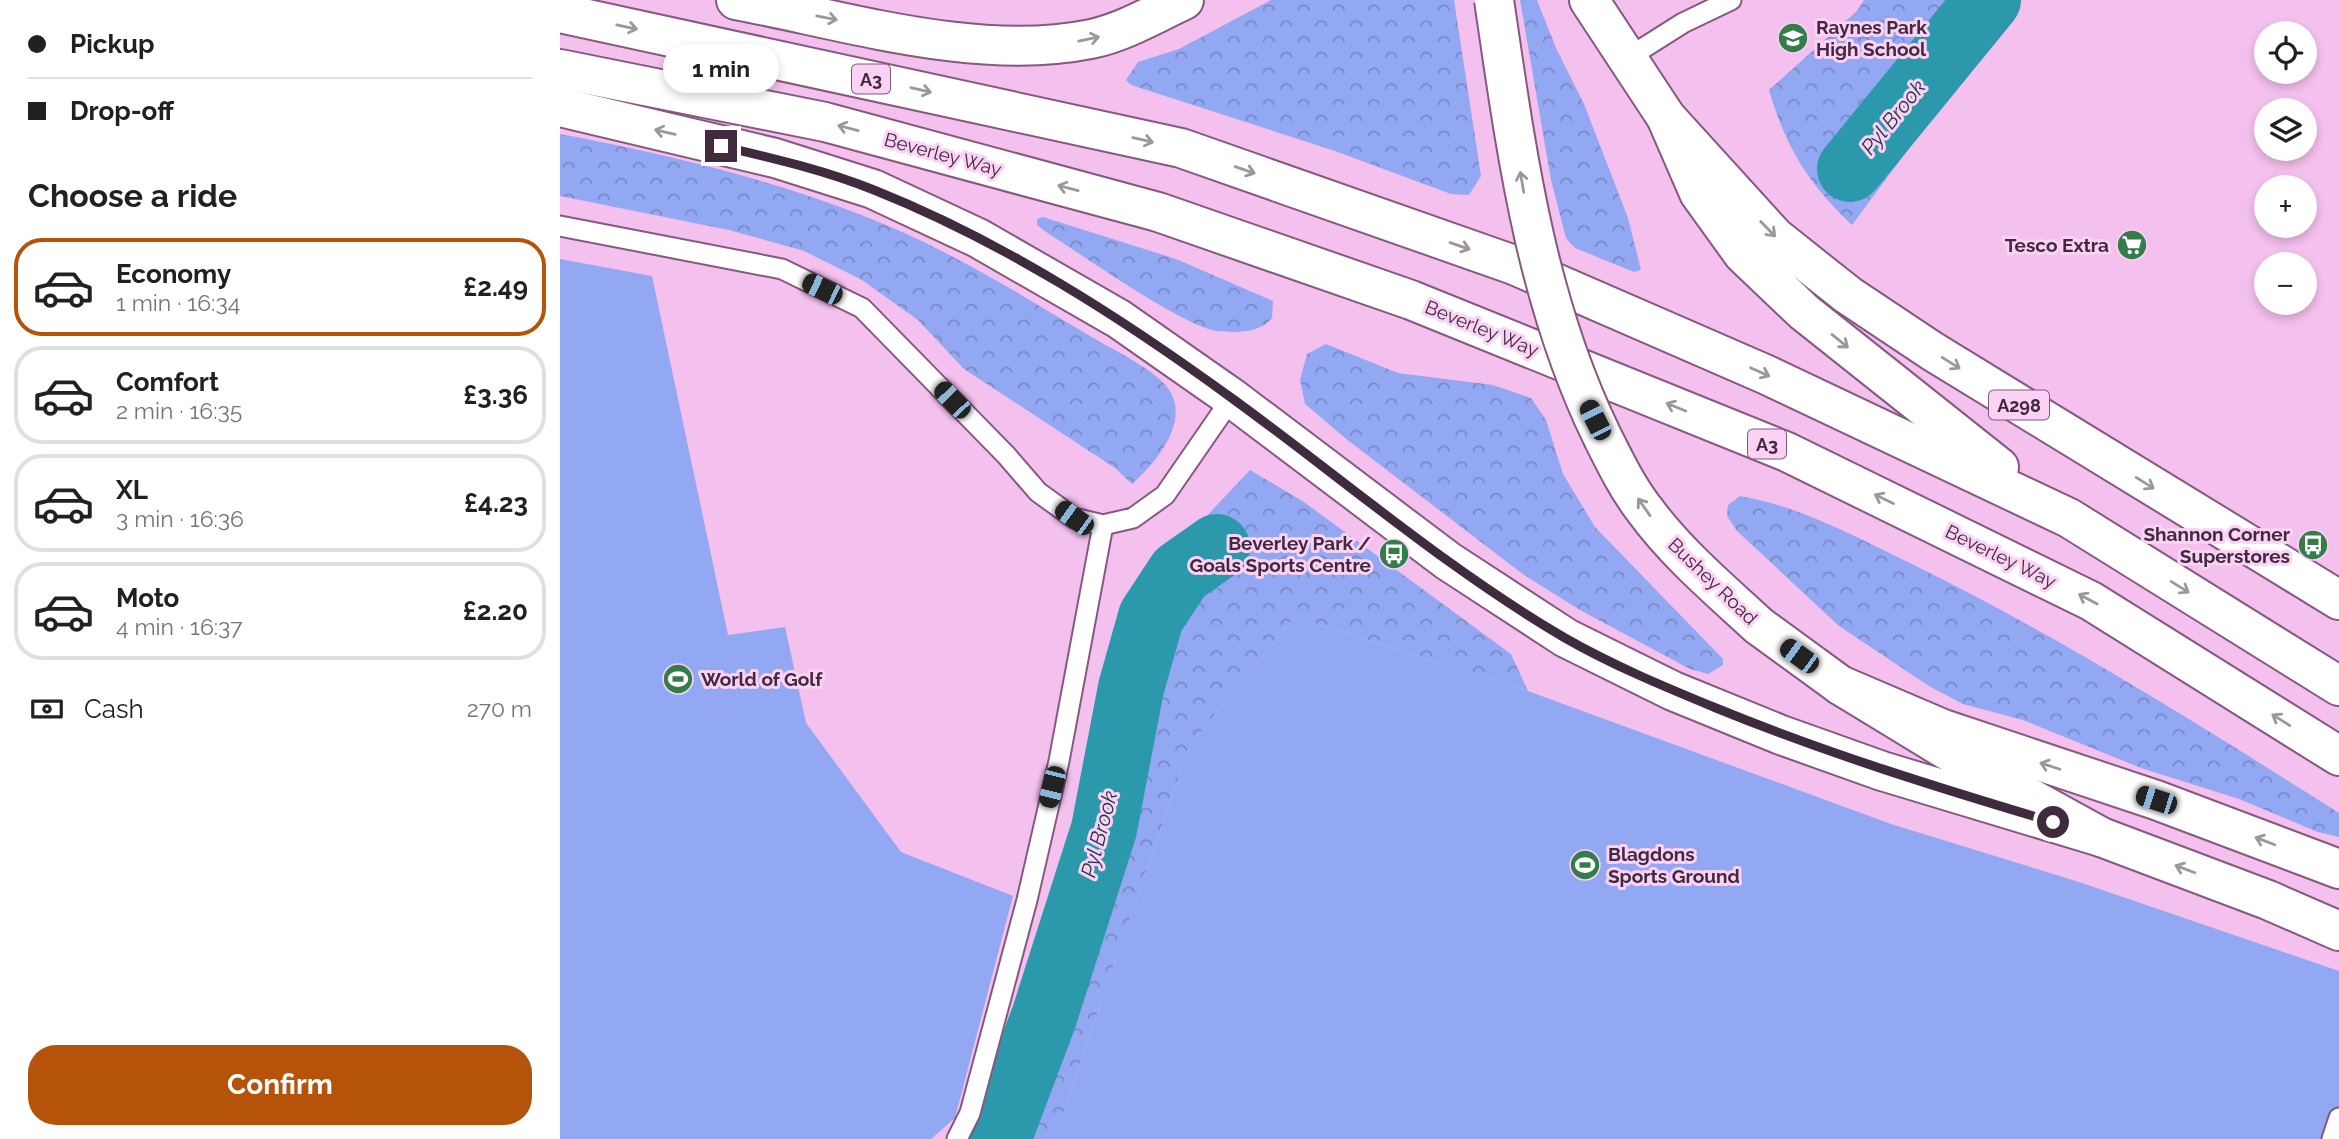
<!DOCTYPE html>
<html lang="en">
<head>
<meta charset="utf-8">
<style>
	:root { --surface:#fff; --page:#f6f6f6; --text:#202124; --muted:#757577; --line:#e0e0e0; --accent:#b45309 }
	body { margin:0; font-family:Raleway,sans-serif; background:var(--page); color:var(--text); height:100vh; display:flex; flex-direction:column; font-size:26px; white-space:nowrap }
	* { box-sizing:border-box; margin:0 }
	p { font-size:23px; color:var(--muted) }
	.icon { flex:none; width:38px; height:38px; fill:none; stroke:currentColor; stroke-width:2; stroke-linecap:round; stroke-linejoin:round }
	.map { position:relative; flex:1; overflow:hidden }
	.panel { display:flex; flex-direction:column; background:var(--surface); width:560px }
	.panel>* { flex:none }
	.top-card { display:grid; align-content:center; height:154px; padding:0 28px; background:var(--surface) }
	.fabs { position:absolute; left:1694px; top:21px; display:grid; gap:14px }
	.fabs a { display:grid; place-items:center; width:63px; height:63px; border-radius:50%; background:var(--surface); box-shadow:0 4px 10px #0003; font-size:35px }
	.end { position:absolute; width:32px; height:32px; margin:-16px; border:9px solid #3f2b3d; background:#fff; box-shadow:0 0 0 4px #fff }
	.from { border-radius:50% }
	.bubble { position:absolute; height:49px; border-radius:24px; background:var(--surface); box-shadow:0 4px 10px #0003; font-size:23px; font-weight:700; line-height:49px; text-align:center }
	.car { position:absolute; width:21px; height:42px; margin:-21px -10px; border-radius:9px; box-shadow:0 0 5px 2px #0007; background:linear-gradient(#222 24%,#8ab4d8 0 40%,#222 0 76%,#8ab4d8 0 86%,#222 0) }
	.top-card b { display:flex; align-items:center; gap:24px; height:66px; font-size:26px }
	.top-card b+b { border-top:2px solid var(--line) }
	.top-card i { width:18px; height:18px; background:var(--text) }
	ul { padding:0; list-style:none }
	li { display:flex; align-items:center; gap:21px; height:98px; margin:0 14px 10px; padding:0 14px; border:4px solid var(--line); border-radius:28px }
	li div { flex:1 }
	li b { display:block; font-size:26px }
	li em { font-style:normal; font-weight:700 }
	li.selected { border-color:var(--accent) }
	li>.icon { width:63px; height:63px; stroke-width:1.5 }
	h2 { padding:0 28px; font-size:32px; line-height:84px }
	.pay { display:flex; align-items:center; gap:18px; height:77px; padding:0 28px; font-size:26px }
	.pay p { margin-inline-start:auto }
	.cta { display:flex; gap:14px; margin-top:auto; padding:14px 28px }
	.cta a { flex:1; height:80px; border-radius:28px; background:var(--accent); color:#fff; font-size:28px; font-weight:700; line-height:80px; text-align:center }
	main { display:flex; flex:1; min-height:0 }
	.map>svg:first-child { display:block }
	.grass { fill:#93a8f2 }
	.forest { fill:url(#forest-crowns) }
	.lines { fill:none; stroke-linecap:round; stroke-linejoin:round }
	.river { stroke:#2b99ab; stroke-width:66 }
	.service-casing { stroke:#865880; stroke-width:23 }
	.primary-casing { stroke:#865880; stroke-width:42 }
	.trunk-casing { stroke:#865880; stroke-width:42 }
	.service { stroke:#fff; stroke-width:19 }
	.primary { stroke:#fff; stroke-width:38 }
	.trunk { stroke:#fff; stroke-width:38 }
	.primary-bridge-casing { stroke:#865880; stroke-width:42; stroke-linecap:butt }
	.primary-bridge { stroke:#fff; stroke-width:38 }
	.oneway { stroke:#9f959e }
	.route { stroke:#3f2b3d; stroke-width:9 }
	.labels { text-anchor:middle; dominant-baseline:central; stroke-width:6; stroke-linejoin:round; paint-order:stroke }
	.shield { fill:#fbd1f5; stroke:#775d74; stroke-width:2 }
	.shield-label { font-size:18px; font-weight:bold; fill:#3f2b3d }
	.poi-label { font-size:19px; font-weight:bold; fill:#3f2b3d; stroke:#fbd1f5; text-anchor:start }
	.street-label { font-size:19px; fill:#3f2b3d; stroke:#fbd1f5 }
	.water-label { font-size:21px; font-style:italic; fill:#17373d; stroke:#fbd1f5 }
</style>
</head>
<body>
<main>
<section class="panel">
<div class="top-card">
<b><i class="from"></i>Pickup</b>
<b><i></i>Drop-off</b>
</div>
<h2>Choose a ride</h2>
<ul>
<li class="selected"><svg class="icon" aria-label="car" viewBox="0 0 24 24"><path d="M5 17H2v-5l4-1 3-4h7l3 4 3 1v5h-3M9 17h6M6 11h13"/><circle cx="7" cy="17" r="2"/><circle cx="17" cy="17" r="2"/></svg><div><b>Economy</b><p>1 min · 16:34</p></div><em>£2.49</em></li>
<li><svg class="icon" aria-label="car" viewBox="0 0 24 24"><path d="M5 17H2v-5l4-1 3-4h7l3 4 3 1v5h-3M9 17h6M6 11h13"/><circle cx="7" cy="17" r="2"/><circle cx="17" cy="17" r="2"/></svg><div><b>Comfort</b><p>2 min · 16:35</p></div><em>£3.36</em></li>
<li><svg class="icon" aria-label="car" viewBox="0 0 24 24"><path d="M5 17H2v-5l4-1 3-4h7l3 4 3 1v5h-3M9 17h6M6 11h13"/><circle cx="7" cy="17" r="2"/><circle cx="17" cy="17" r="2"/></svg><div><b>XL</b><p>3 min · 16:36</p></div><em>£4.23</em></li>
<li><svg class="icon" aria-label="car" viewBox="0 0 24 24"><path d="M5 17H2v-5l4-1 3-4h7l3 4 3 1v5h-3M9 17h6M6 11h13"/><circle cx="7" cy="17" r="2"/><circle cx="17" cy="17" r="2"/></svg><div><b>Moto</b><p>4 min · 16:37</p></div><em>£2.20</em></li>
</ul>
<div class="pay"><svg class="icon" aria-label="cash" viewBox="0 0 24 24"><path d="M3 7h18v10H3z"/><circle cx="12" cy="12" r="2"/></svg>Cash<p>270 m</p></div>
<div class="cta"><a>Confirm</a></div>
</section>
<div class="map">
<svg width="1779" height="1139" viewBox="0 0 1779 1139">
	<defs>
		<pattern id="forest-crowns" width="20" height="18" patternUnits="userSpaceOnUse" patternTransform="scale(1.75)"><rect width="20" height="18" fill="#93a8f2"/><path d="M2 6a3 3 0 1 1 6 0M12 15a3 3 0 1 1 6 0" fill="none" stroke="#7989c5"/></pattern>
	</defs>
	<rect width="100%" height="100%" fill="#f4c0ed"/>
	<g class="grass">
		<path d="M0,259L92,276L168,635L225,627L246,723L341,852L453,896L395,1118L371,1139H0Z"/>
		<path d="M735,617L968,691L1331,824L1519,882L1779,971V1139H494L630,745Z"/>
	</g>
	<g class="forest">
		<path d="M711,0H894L921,176L909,195L891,194L775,151L571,85L566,80L578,62L619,49Z"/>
		<path d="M960,0H977L996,48L1024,104L1068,218L1081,270L1074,272L1015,248L1006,238L991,180Z"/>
		<path d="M1304,0H1459L1292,225C1248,183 1226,148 1209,90L1298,10Z"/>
		<path d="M0,134C123,157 250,188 364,242C421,270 475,303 530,336C551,349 600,371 611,393C628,425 595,463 572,484L555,468L404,369L358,320L302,280L244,251L169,230L0,196Z"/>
		<path d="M483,217L616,259L713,301L712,318C701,333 675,333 657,331C622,326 521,254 486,232L477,225V219Z"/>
		<path d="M766,344L838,373L933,385L971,398L986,420L1003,474L1035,527L1163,659V665L1148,674L1130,669L1020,610L964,575L785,438L745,404L740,380L747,354Z"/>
		<path d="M690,470L744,502L951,654L968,691L735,617L630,745L494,1139H435L488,987L578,589Z"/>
		<path d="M1180,496C1240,506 1298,538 1352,564C1500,637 1640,725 1779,813V837L1758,832L1679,799L1581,768L1463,720L1403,704L1369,686L1279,626L1177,531L1167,516L1168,505Z"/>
	</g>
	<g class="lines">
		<g class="river">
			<path d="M1290,169L1428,0"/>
			<path d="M438,1139L484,1017L544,829L571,688L591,617L620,573L657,547"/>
		</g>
		<g class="service-casing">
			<g id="service">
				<path d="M1066,59L1123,23L1171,0"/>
				<path d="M0,226L222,269L302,308L446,455L478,492L514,518L543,525L573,518L605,495L672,398"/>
				<path d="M397,1139L410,1113L467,900L499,761L543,525"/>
				<path d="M1772,1139L1779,1118"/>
			</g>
		</g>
		<g class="primary-casing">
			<g id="primary">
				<path d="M1029,0L1106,117L1215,237L1288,295L1372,351L1779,600"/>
				<path d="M1199,626L1280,685L1421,771L1541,837L1708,900L1779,931"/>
			</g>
		</g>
		<g class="trunk-casing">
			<g id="trunk">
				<path d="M176,0C287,21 418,62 531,39C564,32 594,14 624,0"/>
				<path d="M0,13L621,148L954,265L1207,375L1509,518L1779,686"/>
				<path d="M0,69L265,122L598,212L851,300L1227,452L1531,601L1779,756"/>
				<path d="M0,107L215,158L313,189L418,238L559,319L672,398L888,561L1006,638L1113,691L1221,735L1322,771L1541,837"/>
				<path d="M1106,117L1139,193L1183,254L1244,312L1439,467"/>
				<path d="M1280,685L1383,729L1596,800L1779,869"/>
			</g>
		</g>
		<use href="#service" class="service"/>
		<use href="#primary" class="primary"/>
		<use href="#trunk" class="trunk"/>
		<g class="primary-bridge-casing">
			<path id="primary-bridge" d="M934,0C956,149 975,299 1042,436C1054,460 1067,487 1084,509C1117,554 1159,589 1199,626"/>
		</g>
		<use href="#primary-bridge" class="primary-bridge"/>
	</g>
	<defs><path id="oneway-shaft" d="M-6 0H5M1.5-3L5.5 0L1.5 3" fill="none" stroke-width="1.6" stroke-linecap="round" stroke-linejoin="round" transform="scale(1.75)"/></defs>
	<g class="oneway">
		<use href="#oneway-shaft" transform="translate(267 18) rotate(11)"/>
		<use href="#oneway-shaft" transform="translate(67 27) rotate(12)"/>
		<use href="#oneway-shaft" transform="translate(529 39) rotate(-12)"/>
		<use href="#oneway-shaft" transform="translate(361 90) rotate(13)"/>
		<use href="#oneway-shaft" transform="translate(288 128) rotate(-165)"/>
		<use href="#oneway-shaft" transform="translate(105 132) rotate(-167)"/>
		<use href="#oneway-shaft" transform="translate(583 140) rotate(13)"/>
		<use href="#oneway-shaft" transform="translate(685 170) rotate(19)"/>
		<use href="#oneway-shaft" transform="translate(962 182) rotate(-100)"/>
		<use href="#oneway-shaft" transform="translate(508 188) rotate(-165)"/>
		<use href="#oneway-shaft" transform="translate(1208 229) rotate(46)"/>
		<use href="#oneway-shaft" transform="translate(900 246) rotate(19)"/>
		<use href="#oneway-shaft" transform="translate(1280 341) rotate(39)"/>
		<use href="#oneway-shaft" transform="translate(1391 363) rotate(32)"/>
		<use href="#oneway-shaft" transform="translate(1200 372) rotate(24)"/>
		<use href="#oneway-shaft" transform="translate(1116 407) rotate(-158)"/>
		<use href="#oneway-shaft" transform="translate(1585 483) rotate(32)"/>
		<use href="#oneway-shaft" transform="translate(1324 499) rotate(-154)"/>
		<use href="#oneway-shaft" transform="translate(1084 507) rotate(-125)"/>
		<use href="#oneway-shaft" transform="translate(1620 587) rotate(32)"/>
		<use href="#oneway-shaft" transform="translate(1528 599) rotate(-152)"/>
		<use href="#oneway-shaft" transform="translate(1721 720) rotate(-148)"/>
		<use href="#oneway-shaft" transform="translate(1490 766) rotate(-162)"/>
		<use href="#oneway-shaft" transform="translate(1705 841) rotate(-159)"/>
		<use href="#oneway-shaft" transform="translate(1625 869) rotate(-159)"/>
	</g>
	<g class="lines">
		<path class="route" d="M161,146C212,158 265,170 314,190C442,241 562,318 673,399C783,479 887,569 1005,638C1052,665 1105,687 1156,708C1266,753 1379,788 1493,822"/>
	</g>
	<defs>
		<g id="school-disc" transform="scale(1.575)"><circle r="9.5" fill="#347d4a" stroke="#fbd1f5"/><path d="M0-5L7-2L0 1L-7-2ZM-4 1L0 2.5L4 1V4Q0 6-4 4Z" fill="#fff"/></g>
		<g id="supermarket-disc" transform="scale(1.575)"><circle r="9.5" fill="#347d4a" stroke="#fbd1f5"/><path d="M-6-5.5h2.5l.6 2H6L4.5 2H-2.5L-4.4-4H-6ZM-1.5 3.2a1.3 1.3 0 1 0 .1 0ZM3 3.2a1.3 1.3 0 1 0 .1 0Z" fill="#fff"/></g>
		<g id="bus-disc" transform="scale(1.575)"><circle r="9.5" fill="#347d4a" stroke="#fbd1f5"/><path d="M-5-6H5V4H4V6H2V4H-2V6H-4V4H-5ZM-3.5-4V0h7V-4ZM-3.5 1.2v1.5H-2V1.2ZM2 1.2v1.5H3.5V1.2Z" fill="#fff"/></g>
		<g id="stadium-disc" transform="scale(1.575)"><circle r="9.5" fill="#347d4a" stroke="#fbd1f5"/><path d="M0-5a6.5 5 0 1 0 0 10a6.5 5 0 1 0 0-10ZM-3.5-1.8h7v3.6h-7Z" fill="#fff"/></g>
	</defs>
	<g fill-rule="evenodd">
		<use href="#school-disc" x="1233" y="38"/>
		<use href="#supermarket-disc" x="1572" y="245"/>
		<use href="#bus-disc" x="1753" y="545"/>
		<use href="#bus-disc" x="834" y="554"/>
		<use href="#stadium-disc" x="118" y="679"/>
		<use href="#stadium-disc" x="1025" y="865"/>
	</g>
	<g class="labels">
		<g class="shield">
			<rect x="292" y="64.5" width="38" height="29" rx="5"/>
			<rect x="1429" y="390.5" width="60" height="29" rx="5"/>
			<rect x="1188" y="429.5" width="38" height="29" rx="5"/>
		</g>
		<g class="shield-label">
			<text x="311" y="79">A3</text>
			<text x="1459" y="405">A298</text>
			<text x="1207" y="444">A3</text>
		</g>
		<g class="poi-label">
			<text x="1256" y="27">Raynes Park<tspan x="1256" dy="22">High School</tspan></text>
			<text x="1549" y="245" text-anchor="end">Tesco Extra</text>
			<text x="1730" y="534" text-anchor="end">Shannon Corner<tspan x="1730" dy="22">Superstores</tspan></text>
			<text x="811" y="543" text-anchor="end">Beverley Park /<tspan x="811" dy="22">Goals Sports Centre</tspan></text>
			<text x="141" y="679">World of Golf</text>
			<text x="1048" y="854">Blagdons<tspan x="1048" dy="22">Sports Ground</tspan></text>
		</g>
		<g class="street-label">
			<text transform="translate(383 154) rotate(15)">Beverley Way</text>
			<text transform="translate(922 328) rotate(22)">Beverley Way</text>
			<text transform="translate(1441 556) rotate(26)">Beverley Way</text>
			<text transform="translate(1153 581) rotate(44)">Bushey Road</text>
		</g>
		<g class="water-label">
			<text transform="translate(1333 117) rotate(-51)">Pyl Brook</text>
			<text transform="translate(539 834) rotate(-75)">Pyl Brook</text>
		</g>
	</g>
</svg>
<div class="fabs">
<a><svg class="icon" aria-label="locate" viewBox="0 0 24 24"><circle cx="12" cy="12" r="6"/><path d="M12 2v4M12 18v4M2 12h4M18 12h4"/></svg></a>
<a><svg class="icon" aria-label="layers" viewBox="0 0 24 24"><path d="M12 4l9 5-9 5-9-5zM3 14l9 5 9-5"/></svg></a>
<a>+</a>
<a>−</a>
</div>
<i class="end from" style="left:1493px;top:822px"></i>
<i class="end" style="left:161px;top:146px"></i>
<div class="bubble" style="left:103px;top:44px;width:116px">1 min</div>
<i class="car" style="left:262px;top:289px;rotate:296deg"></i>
<i class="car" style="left:392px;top:400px;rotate:316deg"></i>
<i class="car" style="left:1035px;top:420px;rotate:333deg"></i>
<i class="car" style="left:514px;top:518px;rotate:306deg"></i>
<i class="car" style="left:1239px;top:656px;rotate:306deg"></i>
<i class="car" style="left:492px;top:787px;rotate:194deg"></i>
<i class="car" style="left:1596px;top:800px;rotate:288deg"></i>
</div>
</main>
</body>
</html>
